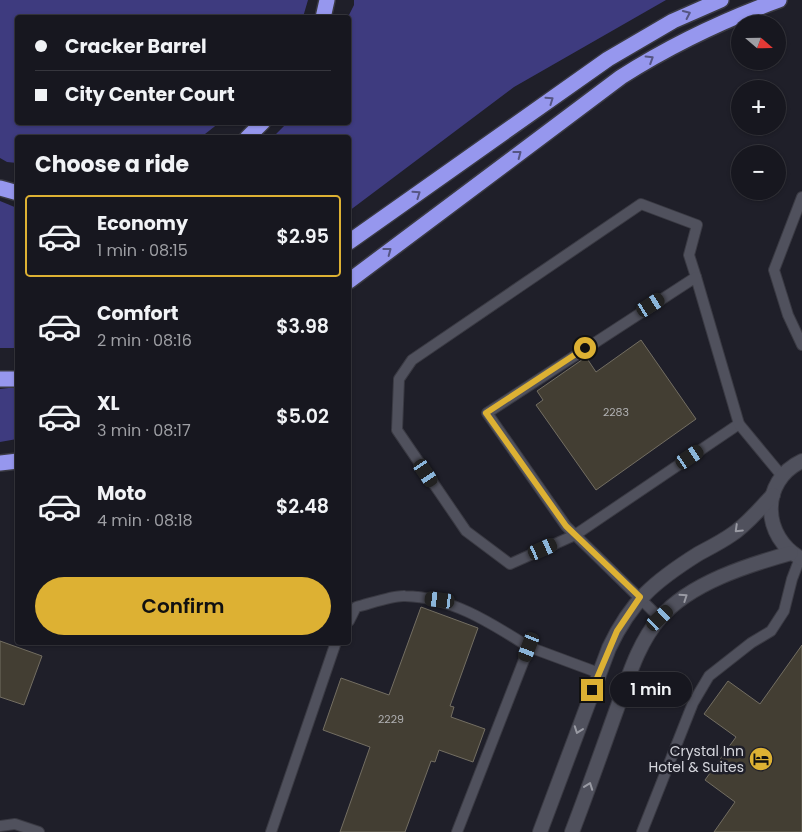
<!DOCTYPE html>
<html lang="en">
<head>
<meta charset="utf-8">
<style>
	:root { --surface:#17171f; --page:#24242c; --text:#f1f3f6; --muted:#9e9fa4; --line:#36363d; --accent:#ddb133 }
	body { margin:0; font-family:Poppins,sans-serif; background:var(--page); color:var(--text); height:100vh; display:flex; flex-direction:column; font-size:19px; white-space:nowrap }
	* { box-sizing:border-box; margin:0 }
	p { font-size:16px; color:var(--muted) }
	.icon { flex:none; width:28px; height:28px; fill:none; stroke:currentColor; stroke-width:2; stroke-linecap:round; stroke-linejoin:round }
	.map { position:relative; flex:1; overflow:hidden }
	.side { position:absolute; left:15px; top:135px; width:336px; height:510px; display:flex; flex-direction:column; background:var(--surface); border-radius:5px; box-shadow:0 1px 4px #0004,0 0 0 1px var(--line) }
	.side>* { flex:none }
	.guide { position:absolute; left:15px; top:15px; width:336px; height:110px; border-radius:5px; box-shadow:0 1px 4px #0004,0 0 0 1px var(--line); display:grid; align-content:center; height:110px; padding:0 20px; background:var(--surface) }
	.needle { width:32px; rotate:110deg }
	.buttons { position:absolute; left:731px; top:15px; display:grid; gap:10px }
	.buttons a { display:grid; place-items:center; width:55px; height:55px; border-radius:50%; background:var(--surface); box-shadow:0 1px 4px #0004,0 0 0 1px var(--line); font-size:25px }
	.end { position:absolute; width:22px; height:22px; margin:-11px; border:6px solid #ddb133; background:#111; box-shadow:0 0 0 2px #111 }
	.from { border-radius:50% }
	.bubble { position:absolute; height:35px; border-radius:18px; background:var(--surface); box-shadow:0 1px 4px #0004,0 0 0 1px var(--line); font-size:16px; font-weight:600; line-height:35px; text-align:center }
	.car { position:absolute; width:15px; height:30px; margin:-15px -8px; border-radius:6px; box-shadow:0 0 4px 1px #0007; background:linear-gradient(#222 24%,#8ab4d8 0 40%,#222 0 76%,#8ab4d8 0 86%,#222 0) }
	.guide b { display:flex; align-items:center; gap:18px; height:48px; font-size:19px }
	.guide b+b { border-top:1px solid var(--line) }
	.guide i { width:12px; height:12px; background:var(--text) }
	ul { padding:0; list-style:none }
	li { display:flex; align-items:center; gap:15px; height:82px; margin:0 10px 8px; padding:0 10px; border:2px solid transparent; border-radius:5px }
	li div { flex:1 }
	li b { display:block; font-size:19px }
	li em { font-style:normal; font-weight:600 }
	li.active { border-color:var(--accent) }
	li>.icon { width:45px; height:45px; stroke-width:1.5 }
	h2 { padding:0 20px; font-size:22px; line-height:60px }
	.primary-button { display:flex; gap:10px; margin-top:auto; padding:10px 20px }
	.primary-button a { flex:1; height:58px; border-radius:30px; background:var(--accent); color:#111; font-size:20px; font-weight:600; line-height:58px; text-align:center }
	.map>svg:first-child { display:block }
	.green { fill:#3e3b7f }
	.building { fill:#433e33; stroke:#736e62 }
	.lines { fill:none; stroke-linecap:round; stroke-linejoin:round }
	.service-casing { stroke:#3a3a43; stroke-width:12 }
	.minor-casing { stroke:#3a3a43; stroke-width:16 }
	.motorway-casing { stroke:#3a3a43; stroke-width:18 }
	.service { stroke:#50515d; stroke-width:10 }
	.minor { stroke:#50515d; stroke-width:14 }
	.motorway { stroke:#9697ee; stroke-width:15 }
	.oneway { stroke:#555582 }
	.oneway2 { stroke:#999aa3 }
	.route { stroke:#ddb133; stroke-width:6 }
	.labels { text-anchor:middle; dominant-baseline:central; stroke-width:5; stroke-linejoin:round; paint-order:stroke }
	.number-label { font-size:11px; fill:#b0b0b2 }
	.poi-label { font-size:14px; fill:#d5d6dd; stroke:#1f1f29; text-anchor:end }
</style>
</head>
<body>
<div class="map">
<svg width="802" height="832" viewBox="0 0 802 832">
	<rect width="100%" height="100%" fill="#1f1f29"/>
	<g class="green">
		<path d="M0,0H308L303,17L18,18V122L219,123L205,134L198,137L18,138L17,163L7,162L0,158Z"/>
		<path d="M354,0H666L514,87L349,211V138L273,137L287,123L349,122L348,17L354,5Z"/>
		<path d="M0,201L17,208V348H0Z"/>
		<path d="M17,387V439L0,442V389Z"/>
	</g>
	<g class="building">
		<path d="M641,340L696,419L596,490L536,405L543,400L537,391L586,357L596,372Z"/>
		<path d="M421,607L478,628L450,706L454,707L451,717L485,729L473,762L439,750L435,762L431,761L405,832H340L370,747L323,730L341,678L389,695Z"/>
		<path d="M0,641L42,656L24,705L0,697Z"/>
		<path d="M802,645V832H714L735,802L705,780L736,737L704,714L728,681L760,704Z"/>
	</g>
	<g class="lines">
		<g class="service-casing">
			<g id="service">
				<path d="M802,197L774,270L788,315L802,345"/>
				<path d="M696,277L689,255L697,225L641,204L412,360L399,379L397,430L466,531L510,564L575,535L739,424"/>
				<path d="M660,618L566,526L487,413L696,277L739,424L782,476"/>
				<path d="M349,621L356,607C369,604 393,595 405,596C451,597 491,623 529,647"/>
				<path d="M0,826L15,824L39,832"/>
				<path d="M271,832L336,642"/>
				<path d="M457,832L529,647L599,673"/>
				<path d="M642,832L693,703L709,676L751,643L771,631L784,611L792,579L800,558"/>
			</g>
		</g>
		<g class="minor-casing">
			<g id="minor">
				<path d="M802,461C759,481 762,538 802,559"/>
				<path d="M540,832L609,648C631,601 655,581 698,554C709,548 721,542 731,535C747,525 760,508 773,495"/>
				<path d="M572,832C587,793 601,753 615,714C627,682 637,644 660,618C690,583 748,565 791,553"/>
			</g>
		</g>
		<g class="motorway-casing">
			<g id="motorway">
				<path d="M323,18L327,0"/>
				<path d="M247,138L263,122"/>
				<path d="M0,188L18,193"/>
				<path d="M349,242L608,59L673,21L721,0"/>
				<path d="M349,281L621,77C673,44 721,21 779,0"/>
				<path d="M0,379H18"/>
				<path d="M0,463L18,461"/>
			</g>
		</g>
		<use href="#service" class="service"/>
		<use href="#minor" class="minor"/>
		<use href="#motorway" class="motorway"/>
	</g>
	<defs><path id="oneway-chevron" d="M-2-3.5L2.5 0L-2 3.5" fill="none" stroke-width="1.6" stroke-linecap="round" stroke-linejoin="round" transform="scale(1.25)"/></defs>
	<g class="oneway">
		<use href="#oneway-chevron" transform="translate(687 14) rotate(-25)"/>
		<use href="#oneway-chevron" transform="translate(650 59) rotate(-32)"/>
		<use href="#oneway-chevron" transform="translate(550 100) rotate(-35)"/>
		<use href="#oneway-chevron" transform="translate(518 154) rotate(-37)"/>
		<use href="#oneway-chevron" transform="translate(417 194) rotate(-35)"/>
		<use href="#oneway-chevron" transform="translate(388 251) rotate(-37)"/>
	</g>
	<g class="oneway2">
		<use href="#oneway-chevron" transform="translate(738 529) rotate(136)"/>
		<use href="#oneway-chevron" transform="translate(684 597) rotate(-34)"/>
		<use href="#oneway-chevron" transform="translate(578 730) rotate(110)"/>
		<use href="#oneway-chevron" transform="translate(589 786) rotate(-70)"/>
	</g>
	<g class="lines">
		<path class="route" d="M585,348L486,413L566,526L640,597L617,631L592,690"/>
	</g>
	<defs>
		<g id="hotel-disc" transform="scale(1.25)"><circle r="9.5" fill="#ddb133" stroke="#1f1f29"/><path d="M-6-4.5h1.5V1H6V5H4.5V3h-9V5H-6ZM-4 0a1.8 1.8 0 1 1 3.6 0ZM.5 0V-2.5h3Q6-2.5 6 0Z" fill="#111"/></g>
	</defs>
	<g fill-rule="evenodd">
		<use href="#hotel-disc" x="761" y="759"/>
	</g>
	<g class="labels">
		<g class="number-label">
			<text x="616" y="412">2283</text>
			<text x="391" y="719">2229</text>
		</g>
		<g class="poi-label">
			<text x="744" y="751">Crystal Inn<tspan x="744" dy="16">Hotel &amp; Suites</tspan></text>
		</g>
	</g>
</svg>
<div class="buttons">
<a><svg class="needle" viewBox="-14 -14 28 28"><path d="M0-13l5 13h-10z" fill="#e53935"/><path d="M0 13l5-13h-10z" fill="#9e9fa4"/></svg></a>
<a>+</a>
<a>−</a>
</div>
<i class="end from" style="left:585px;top:348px"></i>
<i class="end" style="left:592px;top:690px"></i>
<div class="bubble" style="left:610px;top:672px;width:82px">1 min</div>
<i class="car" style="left:651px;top:305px;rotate:57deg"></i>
<i class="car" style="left:690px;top:457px;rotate:56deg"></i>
<i class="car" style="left:426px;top:473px;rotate:146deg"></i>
<i class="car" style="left:543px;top:549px;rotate:66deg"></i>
<i class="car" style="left:440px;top:600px;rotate:277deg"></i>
<i class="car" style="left:660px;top:618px;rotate:47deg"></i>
<i class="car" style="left:529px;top:647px;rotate:201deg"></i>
<div class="guide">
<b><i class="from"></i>Cracker Barrel</b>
<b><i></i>City Center Court</b>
</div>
<section class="side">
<h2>Choose a ride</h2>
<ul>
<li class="active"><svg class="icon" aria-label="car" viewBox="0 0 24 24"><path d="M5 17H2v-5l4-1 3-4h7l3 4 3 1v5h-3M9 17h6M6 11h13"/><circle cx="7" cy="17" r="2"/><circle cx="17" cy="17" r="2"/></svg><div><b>Economy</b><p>1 min · 08:15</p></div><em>$2.95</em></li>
<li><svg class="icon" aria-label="car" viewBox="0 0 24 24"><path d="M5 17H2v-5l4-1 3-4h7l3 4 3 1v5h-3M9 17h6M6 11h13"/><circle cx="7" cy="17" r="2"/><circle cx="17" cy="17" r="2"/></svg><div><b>Comfort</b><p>2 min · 08:16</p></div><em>$3.98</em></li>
<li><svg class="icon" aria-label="car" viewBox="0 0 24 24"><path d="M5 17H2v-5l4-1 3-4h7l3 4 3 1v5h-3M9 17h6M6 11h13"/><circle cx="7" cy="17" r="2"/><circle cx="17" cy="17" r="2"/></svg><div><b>XL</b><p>3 min · 08:17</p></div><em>$5.02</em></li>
<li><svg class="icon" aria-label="car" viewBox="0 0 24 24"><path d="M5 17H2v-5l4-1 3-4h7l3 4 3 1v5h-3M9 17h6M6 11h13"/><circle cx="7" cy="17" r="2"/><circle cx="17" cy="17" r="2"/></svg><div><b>Moto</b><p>4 min · 08:18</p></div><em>$2.48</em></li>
</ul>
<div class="primary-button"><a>Confirm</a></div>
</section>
</div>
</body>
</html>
